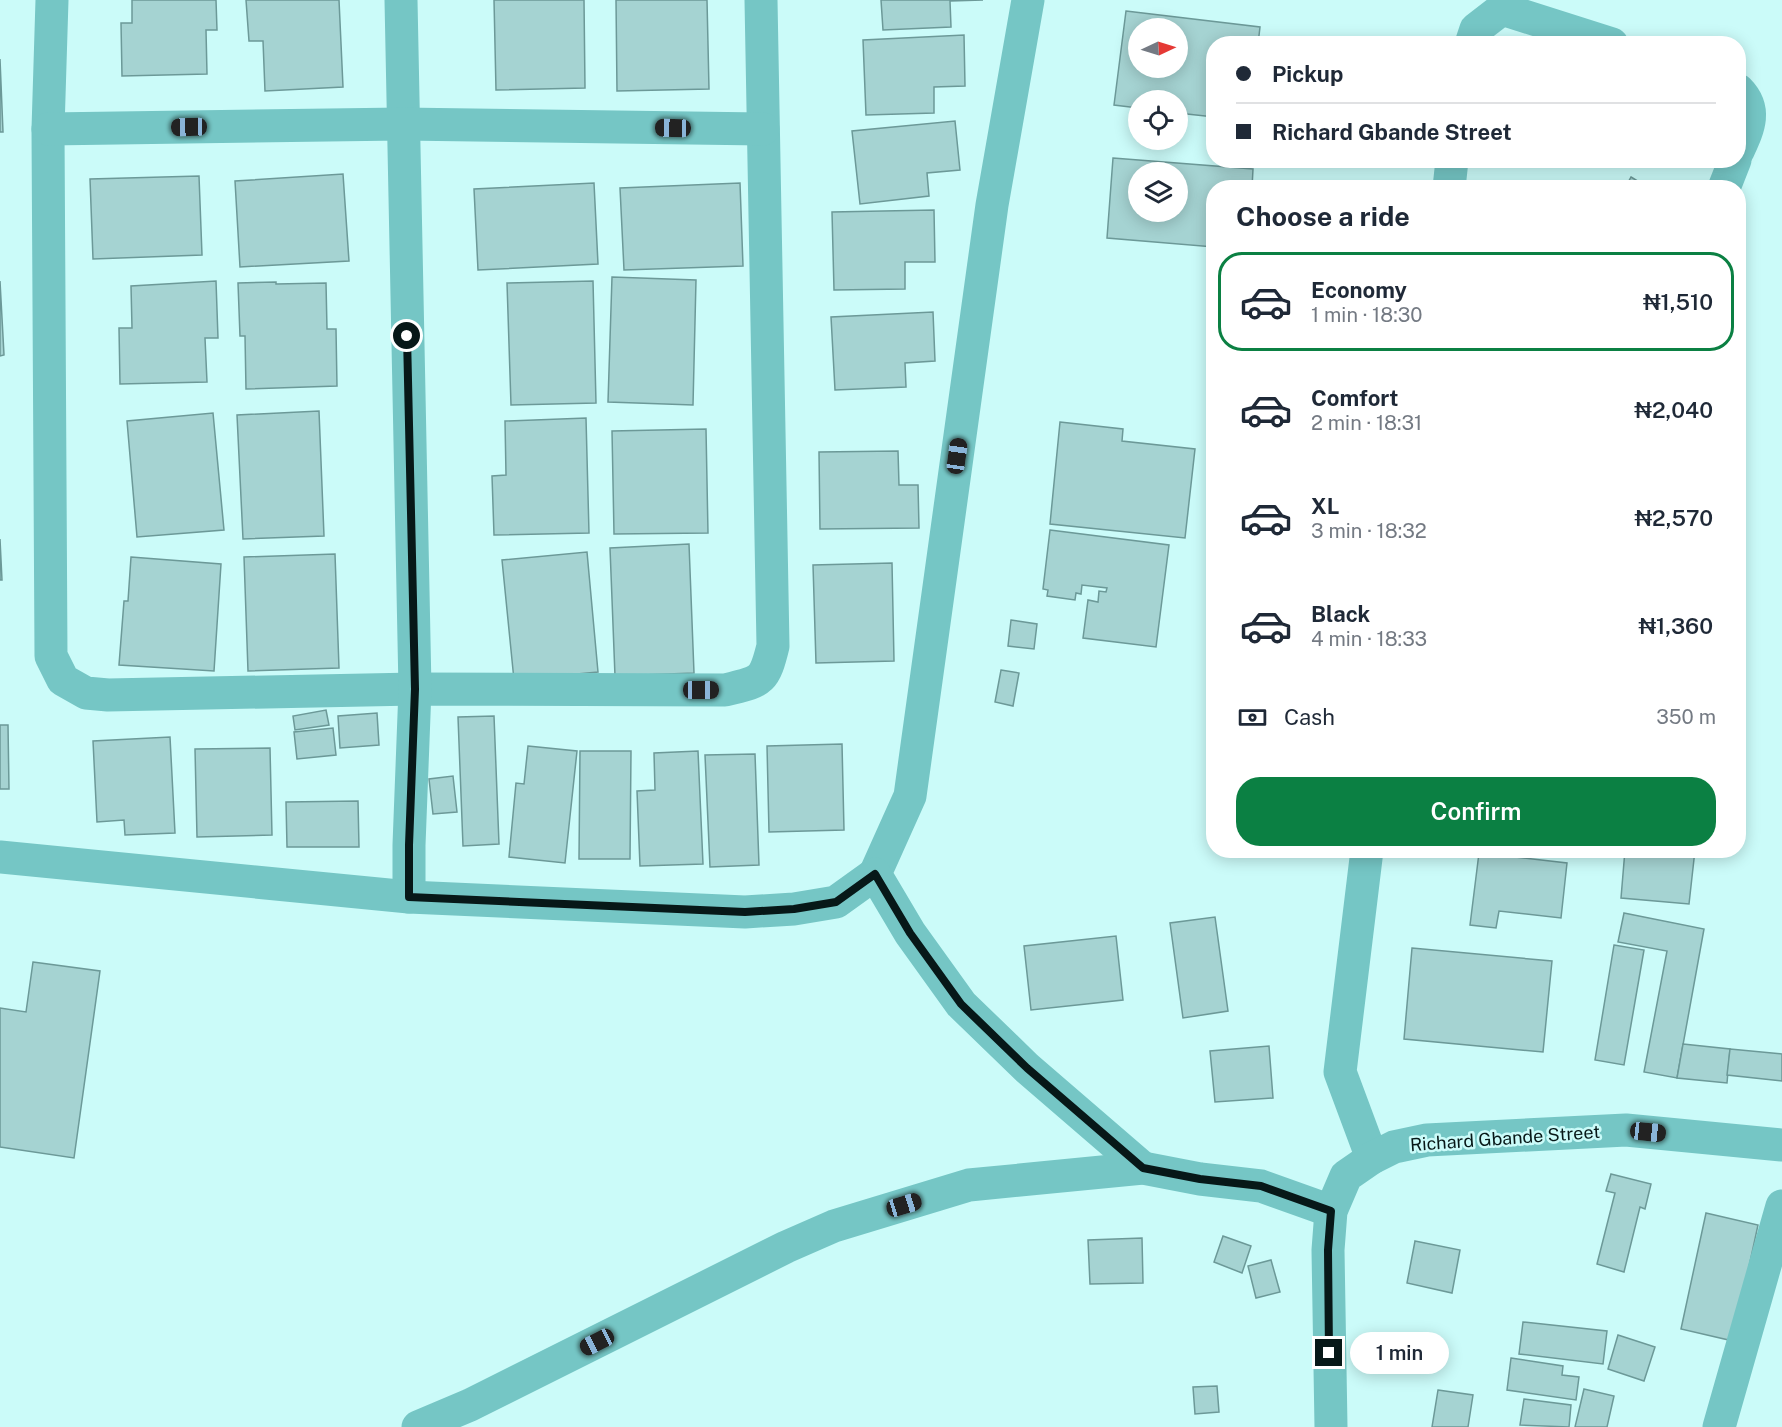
<!DOCTYPE html>
<html lang="en">
<head>
<meta charset="utf-8">
<style>
	:root { --surface:#fff; --page:#f6f6f7; --text:#1f2937; --muted:#747a83; --line:#e0e1e3; --accent:#0b8043 }
	body { margin:0; font-family:"Public Sans",sans-serif; background:var(--page); color:var(--text); height:100vh; display:flex; flex-direction:column; font-size:22px; white-space:nowrap }
	* { box-sizing:border-box; margin:0 }
	p { font-size:20px; color:var(--muted) }
	.icon { flex:none; width:33px; height:33px; fill:none; stroke:currentColor; stroke-width:2; stroke-linecap:round; stroke-linejoin:round }
	.map { position:relative; flex:1; overflow:hidden }
	.drawer { position:absolute; left:1206px; top:180px; width:540px; height:678px; display:flex; flex-direction:column; background:var(--surface); border-radius:24px; box-shadow:0 3px 15px #0003 }
	.drawer>* { flex:none }
	.top-card { position:absolute; left:1206px; top:36px; width:540px; height:132px; border-radius:24px; box-shadow:0 3px 15px #0003; display:grid; align-content:center; height:132px; padding:0 30px; background:var(--surface) }
	.needle { width:39px; rotate:86deg }
	.tools { position:absolute; left:1128px; top:18px; display:grid; gap:12px }
	.tools a { display:grid; place-items:center; width:60px; height:60px; border-radius:50%; background:var(--surface); box-shadow:0 3px 15px #0003; font-size:30px }
	.end { position:absolute; width:27px; height:27px; margin:-14px; border:8px solid #071818; background:#fff; box-shadow:0 0 0 3px #fff }
	.from { border-radius:50% }
	.bubble { position:absolute; height:42px; border-radius:21px; background:var(--surface); box-shadow:0 3px 15px #0003; font-size:20px; font-weight:600; line-height:42px; text-align:center }
	.car { position:absolute; width:18px; height:36px; margin:-18px -9px; border-radius:8px; box-shadow:0 0 4px 2px #0007; background:linear-gradient(#222 24%,#8ab4d8 0 40%,#222 0 76%,#8ab4d8 0 86%,#222 0) }
	.top-card b { display:flex; align-items:center; gap:21px; height:57px; font-size:22px }
	.top-card b+b { border-top:2px solid var(--line) }
	.top-card i { width:15px; height:15px; background:var(--text) }
	ul { padding:0; list-style:none }
	li { display:flex; align-items:center; gap:18px; height:99px; margin:0 12px 9px; padding:0 18px; border:3px solid transparent; border-radius:24px }
	li div { flex:1 }
	li b { display:block; font-size:22px }
	li em { font-style:normal; font-weight:600 }
	li.current { border-color:var(--accent) }
	li>.icon { width:54px; height:54px; stroke-width:1.5 }
	h2 { padding:0 30px; font-size:27px; line-height:72px }
	.pay { display:flex; align-items:center; gap:15px; height:66px; padding:0 30px; font-size:22px }
	.pay p { margin-inline-start:auto }
	.button { display:flex; gap:12px; margin-top:auto; padding:12px 30px }
	.button a { flex:1; height:69px; border-radius:24px; background:var(--accent); color:#fff; font-size:24px; font-weight:600; line-height:69px; text-align:center }
	.map>svg:first-child { display:block }
	.building { fill:#a5d3d2; stroke:#6c9998; stroke-width:1.5; fill-rule:evenodd }
	.lines { fill:none; stroke-linecap:round; stroke-linejoin:round }
	.minor { stroke:#75c6c5; stroke-width:33 }
	.route { stroke:#071818; stroke-width:8 }
	.labels { text-anchor:middle; dominant-baseline:central; stroke-width:5; stroke-linejoin:round; paint-order:stroke }
	.street-label { font-size:18px; fill:#071818; stroke:#cbfbf9 }
</style>
</head>
<body>
<div class="map">
<svg width="1782" height="1427" viewBox="0 0 1782 1427">
	<rect width="100%" height="100%" fill="#cbfbf9"/>
	<g class="building">
		<path d="M132,0H216L217,30H206L207,74L122,76L121,23H132Z"/>
		<path d="M246,0H339L343,87L265,91L263,41H249Z"/>
		<path d="M494,0H584L585,88L496,90Z"/>
		<path d="M616,0H707L709,89L617,91Z"/>
		<path d="M881,0H983L950,1L951,27L883,30Z"/>
		<path d="M1126,11L1260,27L1258,44H1214V117L1178,113V100H1138V108L1114,105ZM1138,28H1178V68H1138Z"/>
		<path d="M964,35L965,86L934,87V113L866,115L863,40Z"/>
		<path d="M0,59L3,132H0Z"/>
		<path d="M955,121L960,170L927,173L929,196L860,204L852,131Z"/>
		<path d="M1113,158L1253,169L1252,188H1214V247L1107,238ZM1138,172H1178V212H1138Z"/>
		<path d="M343,174L349,261L240,267L235,181Z"/>
		<path d="M199,176L202,255L93,259L90,179Z"/>
		<path d="M1631,177L1649,188H1625Z"/>
		<path d="M594,183L598,264L478,270L474,189Z"/>
		<path d="M740,183L743,266L624,270L620,188Z"/>
		<path d="M934,210L935,262H905V289L834,290L832,212Z"/>
		<path d="M612,277L696,280L693,405L608,402Z"/>
		<path d="M0,281L4,355L0,356Z"/>
		<path d="M216,281L218,338H205L207,382L120,384L119,328H132L131,286Z"/>
		<path d="M593,281L596,403L511,405L507,283Z"/>
		<path d="M276,282V284L326,283L327,329H336L337,386L246,389L245,336H240L238,283Z"/>
		<path d="M933,312L935,361L905,363L906,387L835,390L831,317Z"/>
		<path d="M319,411L324,536L243,539L237,415Z"/>
		<path d="M213,413L224,530L137,537L127,421Z"/>
		<path d="M586,418L589,533L494,535L492,476L506,475L505,421Z"/>
		<path d="M1060,422L1123,429L1122,441L1195,449L1185,538L1050,524Z"/>
		<path d="M706,429L708,533L614,534L612,431Z"/>
		<path d="M898,451L899,485H918L919,528L820,529L819,452Z"/>
		<path d="M1050,530L1169,545L1156,647L1083,638L1088,600L1098,602L1099,591L1106,592L1107,588L1082,585L1081,594L1076,593L1075,600L1047,596L1048,590L1043,589Z"/>
		<path d="M0,539L2,580H0Z"/>
		<path d="M689,544L694,673L615,676L610,548Z"/>
		<path d="M587,552L598,672L514,680L502,560Z"/>
		<path d="M335,554L339,668L248,671L244,557Z"/>
		<path d="M131,557L221,564L214,671L119,665L124,601H128Z"/>
		<path d="M892,563L894,661L816,663L813,565Z"/>
		<path d="M1011,620L1037,624L1034,649L1008,646Z"/>
		<path d="M1001,670L1019,673L1013,706L995,702Z"/>
		<path d="M326,710L329,725L295,730L293,716Z"/>
		<path d="M377,713L379,745L340,748L338,716Z"/>
		<path d="M494,716L499,844L463,846L458,717Z"/>
		<path d="M0,725H8L9,789H0Z"/>
		<path d="M333,728L336,755L297,759L294,732Z"/>
		<path d="M170,737L175,833L125,835L124,820L97,822L93,741Z"/>
		<path d="M842,744L844,830L769,832L767,746Z"/>
		<path d="M528,746L577,751L565,863L509,857L516,783L524,784Z"/>
		<path d="M270,748L272,835L197,837L195,749Z"/>
		<path d="M580,751H631L630,859H579Z"/>
		<path d="M698,751L703,864L640,866L637,791L655,790L654,753Z"/>
		<path d="M755,754L759,865L710,867L705,755Z"/>
		<path d="M453,776L457,812L433,814L429,779Z"/>
		<path d="M358,801L359,847H287L286,802Z"/>
		<path d="M1625,850H1695L1689,904L1621,898Z"/>
		<path d="M1479,853L1567,863L1561,918L1499,911L1496,928L1470,925Z"/>
		<path d="M1624,913L1704,929L1677,1078L1644,1072L1667,951L1618,942Z"/>
		<path d="M1215,917L1228,1011L1183,1018L1170,923Z"/>
		<path d="M1116,936L1123,1000L1031,1010L1024,946Z"/>
		<path d="M1614,945L1644,950L1624,1065L1595,1060Z"/>
		<path d="M1412,948L1552,961L1543,1052L1404,1039Z"/>
		<path d="M33,962L100,971L74,1158L0,1147V1008L26,1012Z"/>
		<path d="M1683,1044L1730,1049L1727,1083L1677,1078Z"/>
		<path d="M1269,1046L1273,1098L1215,1102L1210,1051Z"/>
		<path d="M1730,1049L1782,1054V1081L1727,1075Z"/>
		<path d="M1611,1174L1651,1184L1645,1209L1640,1207L1624,1272L1597,1264L1615,1193L1606,1191Z"/>
		<path d="M1706,1213L1758,1225L1733,1341L1681,1329Z"/>
		<path d="M1223,1236L1251,1246L1242,1273L1214,1262Z"/>
		<path d="M1142,1238L1143,1283L1090,1284L1088,1240Z"/>
		<path d="M1415,1241L1460,1250L1452,1293L1407,1283Z"/>
		<path d="M1271,1260L1280,1292L1256,1298L1248,1266Z"/>
		<path d="M1523,1322L1607,1331L1603,1364L1519,1354Z"/>
		<path d="M1618,1335L1655,1347L1644,1381L1608,1369Z"/>
		<path d="M1511,1358L1563,1366L1562,1375L1579,1377L1576,1400L1507,1390Z"/>
		<path d="M1217,1386L1219,1412L1195,1414L1193,1387Z"/>
		<path d="M1584,1389L1614,1396L1607,1427H1575Z"/>
		<path d="M1438,1390L1473,1395L1468,1427H1432Z"/>
		<path d="M1524,1399L1571,1405L1569,1427L1520,1425Z"/>
	</g>
	<g class="lines">
		<g class="minor">
			<path d="M52,0L48,129L51,656L63,680L86,693L108,695L415,689L725,690C761,681 764,683 773,646L761,0"/>
			<path d="M401,0L415,689L409,845V897"/>
			<path d="M1028,0L992,205L910,796L875,874L910,933L961,1004L1027,1068L1143,1168"/>
			<path d="M1471,44L1476,29L1502,9L1612,44"/>
			<path d="M1738,90C1758,110 1748,129 1738,151"/>
			<path d="M48,129L402,124L763,129"/>
			<path d="M1449,188L1452,160"/>
			<path d="M1724,188L1735,160"/>
			<path d="M1367,850L1340,1072L1372,1158"/>
			<path d="M0,857L409,897L745,912L794,909L836,902L875,874"/>
			<path d="M418,1427L470,1405L786,1247L834,1226L969,1185L1143,1168L1200,1179L1261,1186L1331,1211"/>
			<path d="M1331,1427L1328,1250L1331,1211L1346,1176L1372,1158L1394,1147L1427,1140L1626,1130L1782,1145"/>
			<path d="M1719,1427L1782,1206"/>
		</g>
	</g>
	<g class="lines">
		<path class="route" d="M407,336L415,689L409,845V897L745,912L794,909L836,902L875,874L910,933L961,1004L1027,1068L1143,1168L1200,1179L1261,1186L1331,1211L1328,1250L1329,1353"/>
	</g>
	<g class="labels">
		<g class="street-label">
			<text transform="translate(1505 1138) rotate(-4)">Richard Gbande Street</text>
		</g>
	</g>
</svg>
<div class="tools">
<a><svg class="needle" viewBox="-14 -14 28 28"><path d="M0-13l5 13h-10z" fill="#e53935"/><path d="M0 13l5-13h-10z" fill="#747a83"/></svg></a>
<a><svg class="icon" aria-label="locate" viewBox="0 0 24 24"><circle cx="12" cy="12" r="6"/><path d="M12 2v4M12 18v4M2 12h4M18 12h4"/></svg></a>
<a><svg class="icon" aria-label="layers" viewBox="0 0 24 24"><path d="M12 4l9 5-9 5-9-5zM3 14l9 5 9-5"/></svg></a>
</div>
<i class="end from" style="left:407px;top:336px"></i>
<i class="end" style="left:1329px;top:1353px"></i>
<div class="bubble" style="left:1350px;top:1332px;width:99px">1 min</div>
<i class="car" style="left:189px;top:127px;rotate:269deg"></i>
<i class="car" style="left:673px;top:128px;rotate:271deg"></i>
<i class="car" style="left:957px;top:456px;rotate:8deg"></i>
<i class="car" style="left:701px;top:690px;rotate:90deg"></i>
<i class="car" style="left:1648px;top:1132px;rotate:96deg"></i>
<i class="car" style="left:904px;top:1205px;rotate:73deg"></i>
<i class="car" style="left:597px;top:1342px;rotate:243deg"></i>
<div class="top-card">
<b><i class="from"></i>Pickup</b>
<b><i></i>Richard Gbande Street</b>
</div>
<section class="drawer">
<h2>Choose a ride</h2>
<ul>
<li class="current"><svg class="icon" aria-label="car" viewBox="0 0 24 24"><path d="M5 17H2v-5l4-1 3-4h7l3 4 3 1v5h-3M9 17h6M6 11h13"/><circle cx="7" cy="17" r="2"/><circle cx="17" cy="17" r="2"/></svg><div><b>Economy</b><p>1 min · 18:30</p></div><em>₦1,510</em></li>
<li><svg class="icon" aria-label="car" viewBox="0 0 24 24"><path d="M5 17H2v-5l4-1 3-4h7l3 4 3 1v5h-3M9 17h6M6 11h13"/><circle cx="7" cy="17" r="2"/><circle cx="17" cy="17" r="2"/></svg><div><b>Comfort</b><p>2 min · 18:31</p></div><em>₦2,040</em></li>
<li><svg class="icon" aria-label="car" viewBox="0 0 24 24"><path d="M5 17H2v-5l4-1 3-4h7l3 4 3 1v5h-3M9 17h6M6 11h13"/><circle cx="7" cy="17" r="2"/><circle cx="17" cy="17" r="2"/></svg><div><b>XL</b><p>3 min · 18:32</p></div><em>₦2,570</em></li>
<li><svg class="icon" aria-label="car" viewBox="0 0 24 24"><path d="M5 17H2v-5l4-1 3-4h7l3 4 3 1v5h-3M9 17h6M6 11h13"/><circle cx="7" cy="17" r="2"/><circle cx="17" cy="17" r="2"/></svg><div><b>Black</b><p>4 min · 18:33</p></div><em>₦1,360</em></li>
</ul>
<div class="pay"><svg class="icon" aria-label="cash" viewBox="0 0 24 24"><path d="M3 7h18v10H3z"/><circle cx="12" cy="12" r="2"/></svg>Cash<p>350 m</p></div>
<div class="button"><a>Confirm</a></div>
</section>
</div>
</body>
</html>
